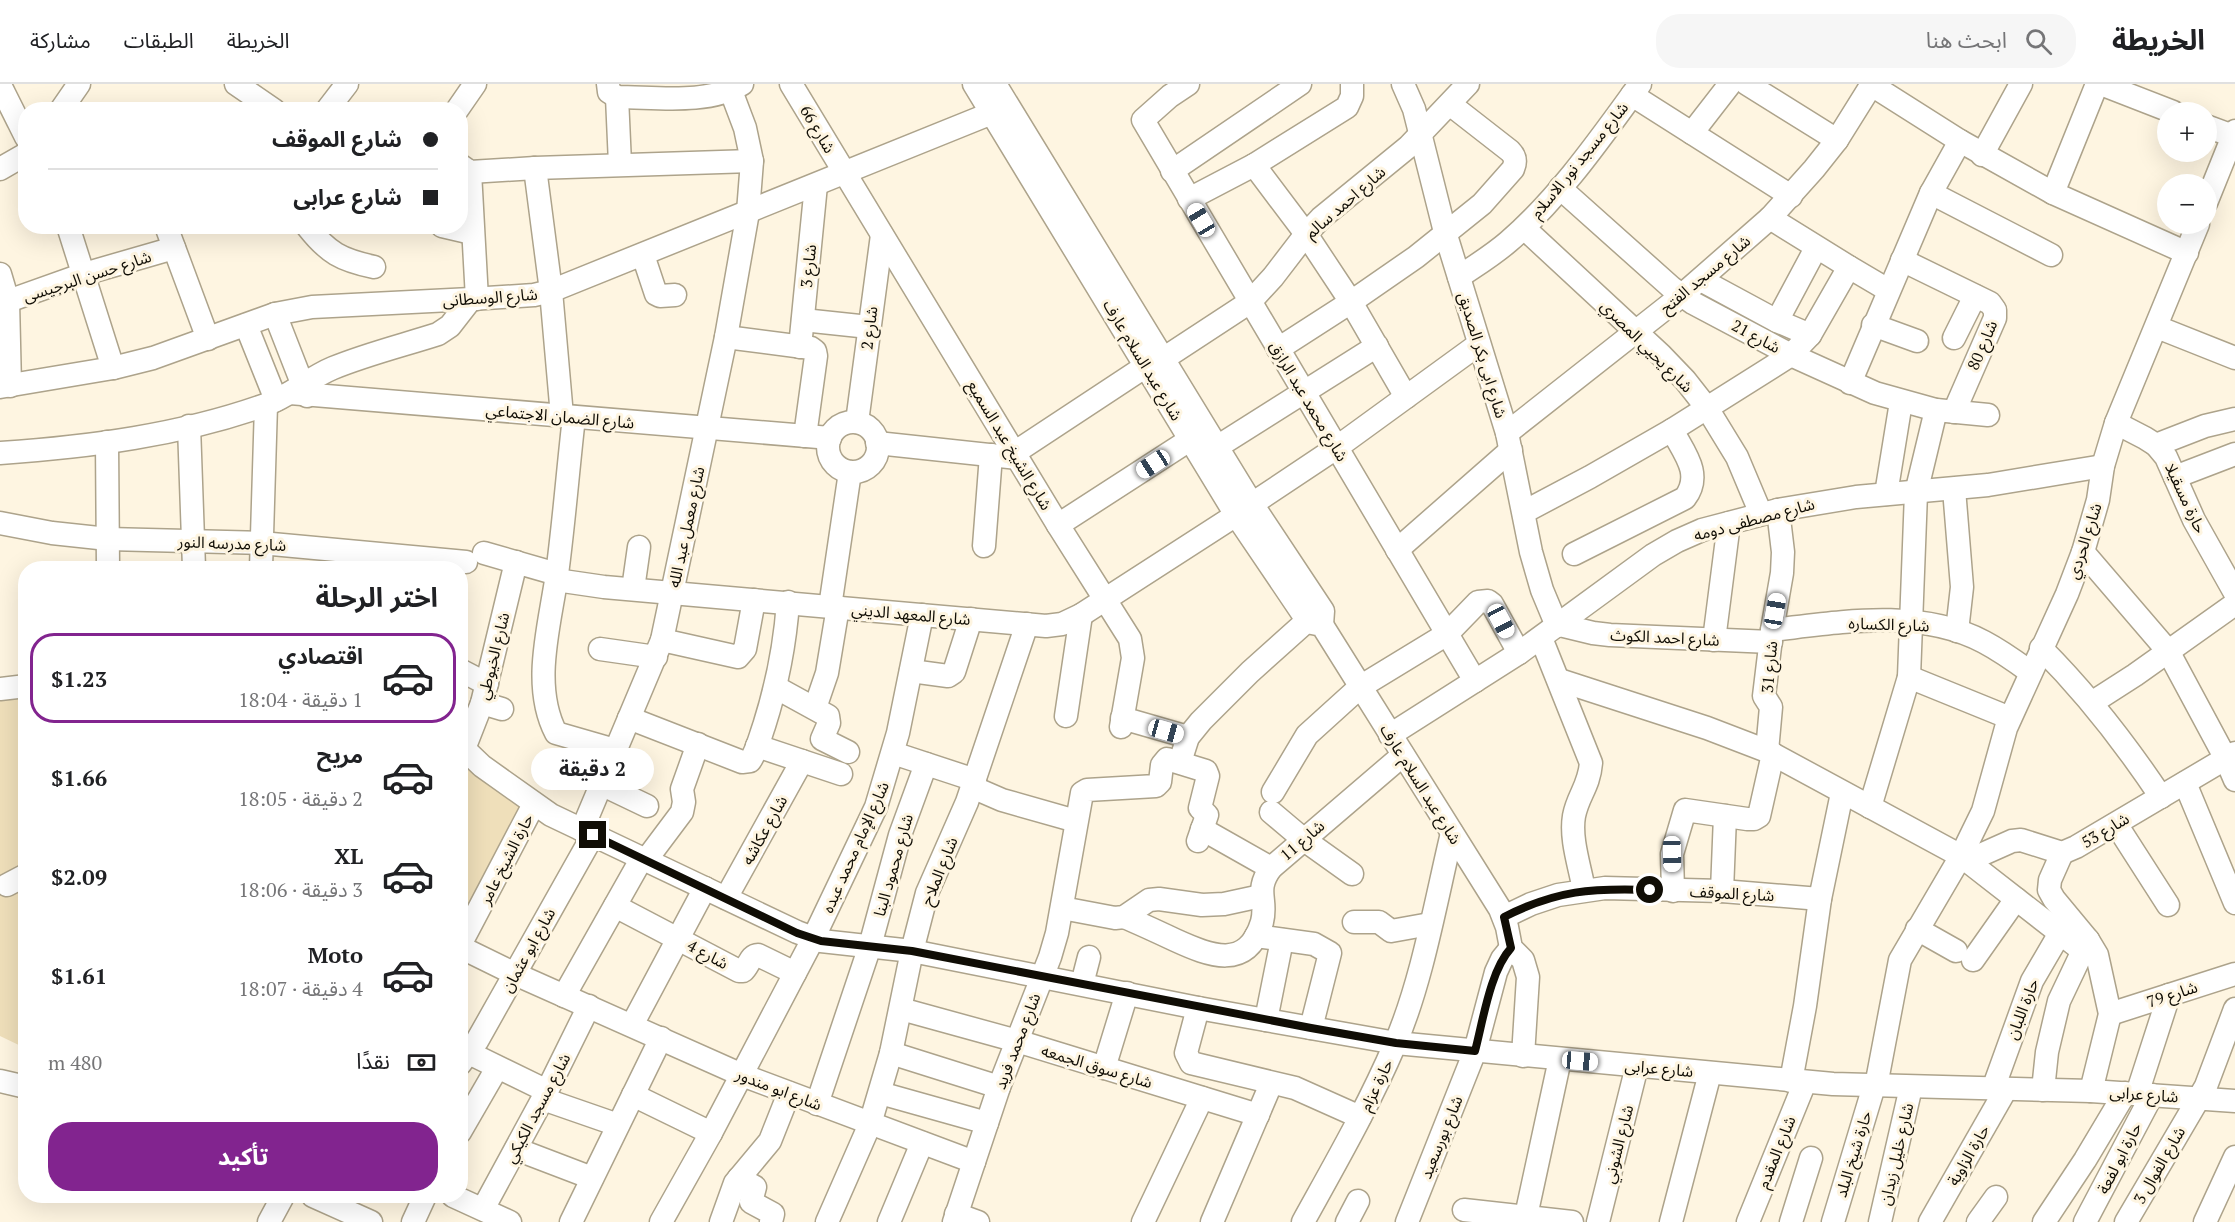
<!DOCTYPE html>
<html lang="ar">
<head>
<meta charset="utf-8">
<style>
	:root { --surface:#fff; --page:#f6f6f6; --text:#202124; --muted:#757577; --line:#e0e0e0; --accent:#82248f }
	body { margin:0; font-family:"PT Serif","Noto Sans Arabic",serif; background:var(--page); color:var(--text); direction:rtl; height:100vh; display:flex; flex-direction:column; font-size:22px; white-space:nowrap }
	* { box-sizing:border-box; margin:0 }
	p { font-size:20px; color:var(--muted) }
	.icon { flex:none; width:33px; height:33px; fill:none; stroke:currentColor; stroke-width:2; stroke-linecap:round; stroke-linejoin:round }
	.map { position:relative; flex:1; overflow:hidden; direction:ltr }
	.panel { position:absolute; left:18px; top:477px; width:450px; height:642px; display:flex; flex-direction:column; background:var(--surface); border-radius:24px; box-shadow:0 6px 24px #0002; direction:rtl }
	.panel>* { flex:none }
	.top-card { position:absolute; left:18px; top:18px; width:450px; height:132px; border-radius:24px; box-shadow:0 6px 24px #0002; direction:rtl; display:grid; align-content:center; height:132px; padding:0 30px; background:var(--surface) }
	.tools { position:absolute; left:2157px; top:18px; display:grid; gap:12px }
	.tools a { display:grid; place-items:center; width:60px; height:60px; border-radius:50%; background:var(--surface); box-shadow:0 6px 24px #0002; font-size:30px }
	.end { position:absolute; width:27px; height:27px; margin:-14px; border:8px solid #100d05; background:#fff; box-shadow:0 0 0 3px #fff }
	.from { border-radius:50% }
	.bubble { position:absolute; height:42px; border-radius:21px; background:var(--surface); box-shadow:0 6px 24px #0002; font-size:20px; font-weight:700; line-height:42px; text-align:center; direction:rtl }
	.car { position:absolute; width:18px; height:36px; margin:-18px -9px; border-radius:8px; box-shadow:0 0 4px 2px #0007; background:linear-gradient(#fff 24%,#345 0 40%,#fff 0 76%,#345 0 86%,#fff 0) }
	.top-card b { display:flex; align-items:center; gap:21px; height:57px; font-size:22px }
	.top-card b+b { border-top:2px solid var(--line) }
	.top-card i { width:15px; height:15px; background:var(--text) }
	ul { padding:0; list-style:none }
	li { display:flex; align-items:center; gap:18px; height:90px; margin:0 12px 9px; padding:0 18px; border:3px solid transparent; border-radius:24px }
	li div { flex:1 }
	li b { display:block; font-size:22px }
	li em { font-style:normal; font-weight:700 }
	li.selected { border-color:var(--accent) }
	li>.icon { width:54px; height:54px; stroke-width:1.5 }
	h2 { padding:0 30px; font-size:27px; line-height:72px }
	.pay { display:flex; align-items:center; gap:15px; height:66px; padding:0 30px; font-size:22px }
	.pay p { margin-inline-start:auto }
	.cta { display:flex; gap:12px; margin-top:auto; padding:12px 30px }
	.cta a { flex:1; height:69px; border-radius:24px; background:var(--accent); color:#fff; font-size:24px; font-weight:700; line-height:69px; text-align:center }
	header { display:flex; align-items:center; gap:36px; box-sizing:border-box; height:84px; padding:0 30px; background:var(--surface); border-bottom:2px solid var(--line) }
	header strong { font-size:28px }
	nav { display:flex; gap:33px; margin-inline-start:auto; font-size:21px }
	.search { width:420px; height:54px; background:var(--page); display:flex; align-items:center; gap:15px; box-sizing:border-box; padding:0 21px; border-radius:24px; color:var(--muted); font-size:22px }
	.map>svg:first-child { display:block }
	.green { fill:#efdfba }
	.lines { fill:none; stroke-linecap:round; stroke-linejoin:round }
	.minor-casing { stroke:#ada38b; stroke-width:25 }
	.minor { stroke:#fff; stroke-width:22 }
	.route { stroke:#100d05; stroke-width:8 }
	.labels { text-anchor:middle; dominant-baseline:central; stroke-width:6; stroke-linejoin:round; paint-order:stroke }
	.street-label { font-size:16px; fill:#100d05; stroke:#fef5e1 }
</style>
</head>
<body>
<header>
<strong>الخريطة</strong>
<div class="search"><svg class="icon" aria-label="search" viewBox="0 0 24 24"><circle cx="10" cy="10" r="6"/><path d="M15 15l6 6"/></svg>ابحث هنا</div>
<nav><a>الخريطة</a><a>الطبقات</a><a>مشاركة</a></nav>
</header>
<div class="map">
<svg width="2235" height="1138" viewBox="0 0 2235 1138">
	<rect width="100%" height="100%" fill="#fef5e1"/>
	<g class="green">
		<path d="M25,613V964L0,952V615Z"/>
		<path d="M461,675L476,692L522,723L461,842Z"/>
	</g>
	<g class="lines">
		<g class="minor-casing">
			<g id="minor">
				<path d="M236,0L274,26"/>
				<path d="M608,0L609,8L617,13C656,13 708,21 742,0"/>
				<path d="M791,0L1058,441L1130,555L1133,574L1121,643"/>
				<path d="M974,0L1236,431L1305,533L1312,539L1322,541L1500,825L1507,843L1511,864L1523,876L1528,893L1523,972"/>
				<path d="M995,0L1252,420L1323,527L1322,541"/>
				<path d="M1188,0L1170,12L1143,36L1475,597"/>
				<path d="M1403,0L1414,25L1445,148L1507,349L1531,468L1542,506L1557,542"/>
				<path d="M1747,0L1837,56"/>
				<path d="M1870,0L1960,57L2053,109L2187,169"/>
				<path d="M2101,0L2173,28"/>
				<path d="M0,1L26,53"/>
				<path d="M1632,11L1791,112"/>
				<path d="M617,13L620,80"/>
				<path d="M61,26L79,0"/>
				<path d="M327,26L347,0"/>
				<path d="M457,26L475,0"/>
				<path d="M2206,42L2233,52"/>
				<path d="M1692,49L1730,0"/>
				<path d="M1982,71L2021,0"/>
				<path d="M460,81L470,88L535,84L752,77"/>
				<path d="M1254,81L1306,150L1351,218L1406,313"/>
				<path d="M535,84L551,207L562,332"/>
				<path d="M0,85L26,70"/>
				<path d="M1172,87L1300,0"/>
				<path d="M470,88L477,215"/>
				<path d="M1560,104L1672,204L1693,219L1791,271L1875,309L1936,326L1988,331"/>
				<path d="M1931,109L2051,171"/>
				<path d="M2053,109L2097,0"/>
				<path d="M1189,115L1254,81L1347,23L1352,12V0"/>
				<path d="M2206,119L2235,47"/>
				<path d="M68,142L113,284"/>
				<path d="M166,142L208,255"/>
				<path d="M307,142C328,169 341,176 374,183"/>
				<path d="M442,142L472,149"/>
				<path d="M1524,144L1661,271L1685,296L1707,324L1737,373L1761,430"/>
				<path d="M643,171L656,210L660,212L675,211"/>
				<path d="M1902,176L1990,219L1995,226V234L1954,328"/>
				<path d="M1849,183L1888,206"/>
				<path d="M0,190L8,217L10,302"/>
				<path d="M1459,193C1475,182 1493,171 1508,158C1559,114 1600,55 1640,0"/>
				<path d="M1701,196L1777,237L1810,251"/>
				<path d="M0,220L84,190L174,164"/>
				<path d="M275,230L307,312"/>
				<path d="M803,236L869,243"/>
				<path d="M1777,237L1816,164"/>
				<path d="M246,241L276,316"/>
				<path d="M1873,241L1917,257"/>
				<path d="M2157,243L2235,274"/>
				<path d="M726,253L811,264L815,267L816,272L805,352"/>
				<path d="M1954,254L1975,212"/>
				<path d="M800,263L816,101"/>
				<path d="M1278,265L1351,218L1416,173L1482,120L1513,85C1516,78 1516,73 1510,67L1451,21"/>
				<path d="M1163,275L1250,218L1273,193L1306,150L1321,134L1408,63L1468,0"/>
				<path d="M1850,299L1931,109L1960,57"/>
				<path d="M0,303L113,284L153,274L275,230L312,223L471,215L534,211L551,207L992,29"/>
				<path d="M290,309L830,354"/>
				<path d="M574,333C568,385 564,438 557,490C550,541 531,601 556,649L615,666"/>
				<path d="M857,338L882,151"/>
				<circle cx="853" cy="363" r="25"/>
				<path d="M2116,339L2145,354L2156,361L2166,373L2194,436L2235,509"/>
				<path d="M189,342L194,484"/>
				<path d="M1507,349L1681,212L1770,134L1814,85L1837,56L1872,0"/>
				<path d="M107,358L108,484"/>
				<path d="M877,359L1018,374"/>
				<path d="M2156,361L2205,342L2235,335"/>
				<path d="M1217,363L1377,262"/>
				<path d="M0,369C89,363 181,351 265,321C290,312 309,294 333,284C367,270 404,261 438,250L450,242L471,215"/>
				<path d="M1014,369L1146,282"/>
				<path d="M2175,393L2235,370"/>
				<path d="M1954,405L1962,503L1957,547"/>
				<path d="M1886,410L1901,318"/>
				<path d="M1252,420L1336,364L1479,260"/>
				<path d="M1524,428L1590,393L1672,346L1791,271L1810,251L1849,183L1770,134"/>
				<path d="M0,439L52,449L108,455L261,459L466,478"/>
				<path d="M1058,441L1191,355"/>
				<path d="M984,462L991,371"/>
				<path d="M1397,466L1511,366"/>
				<path d="M2083,468L2168,567L2226,675L2235,696"/>
				<path d="M484,469L557,490"/>
				<path d="M1574,470L1685,414C1703,390 1684,369 1672,346"/>
				<path d="M261,484L266,321"/>
				<path d="M556,496L604,503L1046,542L1062,540L1081,531L1236,431"/>
				<path d="M633,505L639,463"/>
				<path d="M830,523L850,388"/>
				<path d="M1560,541L1593,549L1610,551L1771,558"/>
				<path d="M1772,546C1842,538 1919,524 1984,558C2001,567 2015,577 2030,588"/>
				<path d="M1541,554L1591,679C1589,703 1578,711 1574,732C1570,755 1580,783 1584,806"/>
				<path d="M662,556L738,573L745,565L754,516"/>
				<path d="M1714,556L1729,439"/>
				<path d="M2041,564C2087,610 2125,659 2161,713"/>
				<path d="M600,565L656,573"/>
				<path d="M460,586L487,600"/>
				<path d="M911,587L948,592L954,588L971,535"/>
				<path d="M1909,593L2010,634"/>
				<path d="M1559,596L1707,644L1767,667L1961,772L2083,867"/>
				<path d="M777,604L828,632L829,639L822,655L848,668"/>
				<path d="M0,605L26,602"/>
				<path d="M2093,618L2135,591L2235,520"/>
				<path d="M482,619L502,625"/>
				<path d="M815,624L827,589L838,523"/>
				<path d="M1066,632L1081,531"/>
				<path d="M629,634L742,678L750,677C757,667 760,653 764,642C777,601 785,562 788,518"/>
				<path d="M1122,634L1188,653"/>
				<path d="M1390,651L1519,569L1653,471L1677,457L1702,446L1778,426L1856,413L1988,401L2103,382"/>
				<path d="M460,661L482,682L551,731L797,848L821,857L912,867L1198,924L1396,959L1833,1000L2091,1007L2235,1017"/>
				<path d="M757,662L841,690"/>
				<path d="M464,665L482,619L516,478"/>
				<path d="M1767,667L1771,623L1764,612L1772,546L1782,489L1783,468L1778,426"/>
				<path d="M893,669L975,696"/>
				<path d="M1180,678L1188,653L1201,637L1250,588L1308,536"/>
				<path d="M2185,699L2235,819"/>
				<path d="M601,700L647,722"/>
				<path d="M972,703L1002,716L1076,737"/>
				<path d="M1273,708L1307,651L1360,603L1447,550L1478,518L1488,517L1492,520L1519,569"/>
				<path d="M1870,723L1909,593L1916,409L1936,326"/>
				<path d="M1271,728L1303,755L1352,790"/>
				<path d="M2116,740L2168,821"/>
				<path d="M1202,745L1271,784"/>
				<path d="M582,746L662,556L726,253L748,128L752,77L745,44L731,7"/>
				<path d="M2062,769L2050,796L2049,806L2054,815L2088,856L2097,871L2110,930L2091,1007"/>
				<path d="M646,776L682,728L684,718L682,705L698,660"/>
				<path d="M1967,777L2012,757L2021,756L2062,769L2076,763L2235,669"/>
				<path d="M7,801L26,791"/>
				<path d="M1673,807L1672,770L1685,726L1747,735H1754L1759,732L1773,670"/>
				<path d="M1722,807L1725,732"/>
				<path d="M726,814L802,677"/>
				<path d="M615,822L739,887H743C749,882 750,871 758,871L795,889"/>
				<path d="M1062,824L1115,834L1124,833L1149,816L1159,815L1202,821L1224,820L1261,812"/>
				<path d="M1124,833C1141,840 1158,848 1175,856C1210,872 1247,887 1262,838C1268,815 1254,807 1271,784L1403,671"/>
				<path d="M1504,833L1531,820L1558,811L1605,804L1722,807L1820,815"/>
				<path d="M1354,838H1379L1391,847L1430,840"/>
				<path d="M1917,845L1956,867"/>
				<path d="M1256,852L1314,860L1330,869L1311,944"/>
				<path d="M460,861L534,720"/>
				<path d="M460,863L515,890L742,991L974,1078"/>
				<path d="M1973,876L2016,815"/>
				<path d="M1082,900L1089,873"/>
				<path d="M564,912L642,774"/>
				<path d="M1198,924L1186,969L1191,979L1295,1004L1360,1033"/>
				<path d="M901,925L1017,957L1258,1031"/>
				<path d="M2110,930L2235,890"/>
				<path d="M1266,936L1282,856"/>
				<path d="M632,941L705,804"/>
				<path d="M469,969L547,1007"/>
				<path d="M891,969L999,1003"/>
				<path d="M460,980L477,957L593,751"/>
				<path d="M1104,984L1127,909"/>
				<path d="M0,997L26,1003"/>
				<path d="M1791,997L1805,922L1820,815L1842,709"/>
				<path d="M1876,1002L1900,876L1961,772L1983,727L2006,644L2067,510L2083,468L2098,416L2103,382L2116,339L2198,140"/>
				<path d="M1993,1005L2032,897L2060,849"/>
				<path d="M2043,1006L2047,968L2059,917L2088,856"/>
				<path d="M880,1009L987,1039"/>
				<path d="M2137,1010L2169,911"/>
				<path d="M633,1011L711,1049"/>
				<path d="M543,1015L618,1041"/>
				<path d="M817,1020L870,862L900,751L926,680"/>
				<path d="M460,1048L497,984"/>
				<path d="M516,1065L592,1094"/>
				<path d="M739,1094L755,1103L751,1118L773,1130L771,1138"/>
				<path d="M313,1112L371,1138"/>
				<path d="M453,1112L510,1138"/>
				<path d="M483,1125L547,1007L589,922"/>
				<path d="M1464,1126L1572,1138"/>
				<path d="M956,1130L978,1138"/>
				<path d="M1526,1132L1560,975"/>
				<path d="M269,1138L283,1112"/>
				<path d="M413,1138L425,1112"/>
				<path d="M571,1138L661,954"/>
				<path d="M661,1138L711,1049L813,855L876,723L898,649L922,531"/>
				<path d="M721,1138L735,1099L770,1057L789,1009"/>
				<path d="M827,1138L870,1040L891,969L912,867L927,809L967,718L1027,540"/>
				<path d="M889,1138L922,1059"/>
				<path d="M954,1138L999,1003L1050,873L1057,849L1082,709L1087,706L1156,702L1160,698L1162,681L1167,675L1206,687L1208,692L1200,724L1207,731L1198,757"/>
				<path d="M1143,1138L1202,1014"/>
				<path d="M1212,1138L1271,1000"/>
				<path d="M1303,1138C1335,1080 1369,1021 1395,960C1422,898 1436,816 1452,749"/>
				<path d="M1347,1138L1358,1117"/>
				<path d="M1407,1138L1475,967L1496,888L1502,875L1511,864"/>
				<path d="M1598,1138L1637,982"/>
				<path d="M1671,1138L1710,989"/>
				<path d="M1748,1138L1805,998"/>
				<path d="M1791,1138L1811,1074"/>
				<path d="M1833,1138L1874,1002"/>
				<path d="M1880,1138L1911,1003"/>
				<path d="M1930,1138L2006,1005"/>
				<path d="M1978,1138L1996,1113"/>
				<path d="M2044,1138L2085,1076L2125,1009"/>
				<path d="M2085,1138L2152,1011"/>
				<path d="M2126,1138L2206,1002L2235,925"/>
				<path d="M2205,1138L2235,1073"/>
			</g>
		</g>
		<use href="#minor" class="minor"/>
	</g>
	<g class="lines">
		<path class="route" d="M593,751L797,849L821,857L912,867L1311,944L1396,959L1475,967C1483,937 1490,887 1511,864L1504,833C1557,806 1592,804 1650,806"/>
	</g>
	<g class="labels">
		<g class="street-label">
			<text transform="translate(818 45) rotate(59)">شارع 66</text>
			<text transform="translate(1579 76) rotate(-51)">شارع مسجد نور الاسلام</text>
			<text transform="translate(1345 118) rotate(-41)">شارع احمد سالم</text>
			<text transform="translate(808 182) rotate(-84)">شارع 3</text>
			<text transform="translate(1705 190) rotate(-40)">شارع مسجد الفتح</text>
			<text transform="translate(87 192) rotate(-18)">شارع حسن البرجيسى</text>
			<text transform="translate(490 213) rotate(-4)">شارع الوسطانى</text>
			<text transform="translate(869 244) rotate(-83)">شارع 2</text>
			<text transform="translate(1756 252) rotate(28)">شارع 21</text>
			<text transform="translate(1982 261) rotate(-67)">شارع 80</text>
			<text transform="translate(1647 262) rotate(45)">شارع يحيي المصري</text>
			<text transform="translate(1483 271) rotate(73)">شارع ابى بكر الصديق</text>
			<text transform="translate(1143 276) rotate(59)">شارع عبد السلام عارف</text>
			<text transform="translate(1309 317) rotate(59)">شارع محمد عبد الرازق</text>
			<text transform="translate(560 332) rotate(5)">شارع الضمان الاجتماعي</text>
			<text transform="translate(1010 361) rotate(59)">شارع الشيخ عبد السميع</text>
			<text transform="translate(2186 414) rotate(65)">حارة مسقيلا</text>
			<text transform="translate(1754 435) rotate(-15)">شارع مصطفى دومه</text>
			<text transform="translate(686 443) rotate(-78)">شارع معمل عبد الله</text>
			<text transform="translate(2084 457) rotate(-72)">شارع الحردي</text>
			<text transform="translate(232 459) rotate(2)">شارع مدرسه النور</text>
			<text transform="translate(911 530) rotate(5)">شارع المعهد الديني</text>
			<text transform="translate(1889 540) rotate(2)">شارع الكساره</text>
			<text transform="translate(1665 553) rotate(3)">شارع احمد الكوث</text>
			<text transform="translate(493 572) rotate(-76)">شارع الخيوطي</text>
			<text transform="translate(1769 583) rotate(-85)">شارع 31</text>
			<text transform="translate(1421 700) rotate(58)">شارع عبد السلام عارف</text>
			<text transform="translate(764 746) rotate(-61)">شارع عكاشه</text>
			<text transform="translate(2105 746) rotate(-31)">شارع 53</text>
			<text transform="translate(1302 756) rotate(-41)">شارع 11</text>
			<text transform="translate(855 763) rotate(-66)">شارع الإمام محمد عبده</text>
			<text transform="translate(506 775) rotate(-63)">حارة الشيخ عامر</text>
			<text transform="translate(893 781) rotate(-74)">شارع محمود البنا</text>
			<text transform="translate(939 787) rotate(-68)">شارع الملاح</text>
			<text transform="translate(1732 809) rotate(3)">شارع الموقف</text>
			<text transform="translate(528 866) rotate(-61)">شارع ابو عثمان</text>
			<text transform="translate(708 870) rotate(28)">شارع 4</text>
			<text transform="translate(2172 910) rotate(-18)">شارع 79</text>
			<text transform="translate(2022 925) rotate(-69)">حارة اللبان</text>
			<text transform="translate(1017 957) rotate(-69)">شارع محمد فريد</text>
			<text transform="translate(1097 982) rotate(17)">شارع سوق الجمعه</text>
			<text transform="translate(1659 984) rotate(5)">شارع عرابى</text>
			<text transform="translate(1376 1001) rotate(-64)">حارة عزام</text>
			<text transform="translate(779 1005) rotate(21)">شارع ابو مندور</text>
			<text transform="translate(2144 1010) rotate(4)">شارع عرابى</text>
			<text transform="translate(537 1024) rotate(-62)">شارع مسجد الكيكي</text>
			<text transform="translate(1441 1053) rotate(-68)">شارع بورسعيد</text>
			<text transform="translate(1618 1060) rotate(-76)">شارع الشوني</text>
			<text transform="translate(1776 1068) rotate(-68)">شارع المقدم</text>
			<text transform="translate(1853 1070) rotate(-73)">حارة شيخ البلد</text>
			<text transform="translate(1896 1070) rotate(-77)">شارع خليل زيدان</text>
			<text transform="translate(1968 1071) rotate(-60)">حارة الزاوية</text>
			<text transform="translate(2119 1074) rotate(-63)">حارة ابو لفعة</text>
			<text transform="translate(2159 1081) rotate(-60)">شارع الفوال 3</text>
		</g>
	</g>
</svg>
<div class="tools">
<a>+</a>
<a>−</a>
</div>
<i class="end from" style="left:1650px;top:806px"></i>
<i class="end" style="left:593px;top:751px"></i>
<div class="bubble" style="left:531px;top:664px;width:123px">2 دقيقة</div>
<i class="car" style="left:1201px;top:136px;rotate:329deg"></i>
<i class="car" style="left:1153px;top:380px;rotate:237deg"></i>
<i class="car" style="left:1775px;top:527px;rotate:10deg"></i>
<i class="car" style="left:1501px;top:537px;rotate:152deg"></i>
<i class="car" style="left:1166px;top:647px;rotate:106deg"></i>
<i class="car" style="left:1672px;top:770px;rotate:179deg"></i>
<i class="car" style="left:1580px;top:977px;rotate:95deg"></i>
<div class="top-card">
<b><i class="from"></i>شارع الموقف</b>
<b><i></i>شارع عرابى</b>
</div>
<section class="panel">
<h2>اختر الرحلة</h2>
<ul>
<li class="selected"><svg class="icon" aria-label="car" viewBox="0 0 24 24"><path d="M5 17H2v-5l4-1 3-4h7l3 4 3 1v5h-3M9 17h6M6 11h13"/><circle cx="7" cy="17" r="2"/><circle cx="17" cy="17" r="2"/></svg><div><b>اقتصادي</b><p>1 دقيقة · 18:04</p></div><em>$1.23</em></li>
<li><svg class="icon" aria-label="car" viewBox="0 0 24 24"><path d="M5 17H2v-5l4-1 3-4h7l3 4 3 1v5h-3M9 17h6M6 11h13"/><circle cx="7" cy="17" r="2"/><circle cx="17" cy="17" r="2"/></svg><div><b>مريح</b><p>2 دقيقة · 18:05</p></div><em>$1.66</em></li>
<li><svg class="icon" aria-label="car" viewBox="0 0 24 24"><path d="M5 17H2v-5l4-1 3-4h7l3 4 3 1v5h-3M9 17h6M6 11h13"/><circle cx="7" cy="17" r="2"/><circle cx="17" cy="17" r="2"/></svg><div><b>XL</b><p>3 دقيقة · 18:06</p></div><em>$2.09</em></li>
<li><svg class="icon" aria-label="car" viewBox="0 0 24 24"><path d="M5 17H2v-5l4-1 3-4h7l3 4 3 1v5h-3M9 17h6M6 11h13"/><circle cx="7" cy="17" r="2"/><circle cx="17" cy="17" r="2"/></svg><div><b>Moto</b><p>4 دقيقة · 18:07</p></div><em>$1.61</em></li>
</ul>
<div class="pay"><svg class="icon" aria-label="cash" viewBox="0 0 24 24"><path d="M3 7h18v10H3z"/><circle cx="12" cy="12" r="2"/></svg>نقدًا<p>480 m</p></div>
<div class="cta"><a>تأكيد</a></div>
</section>
</div>
</body>
</html>
